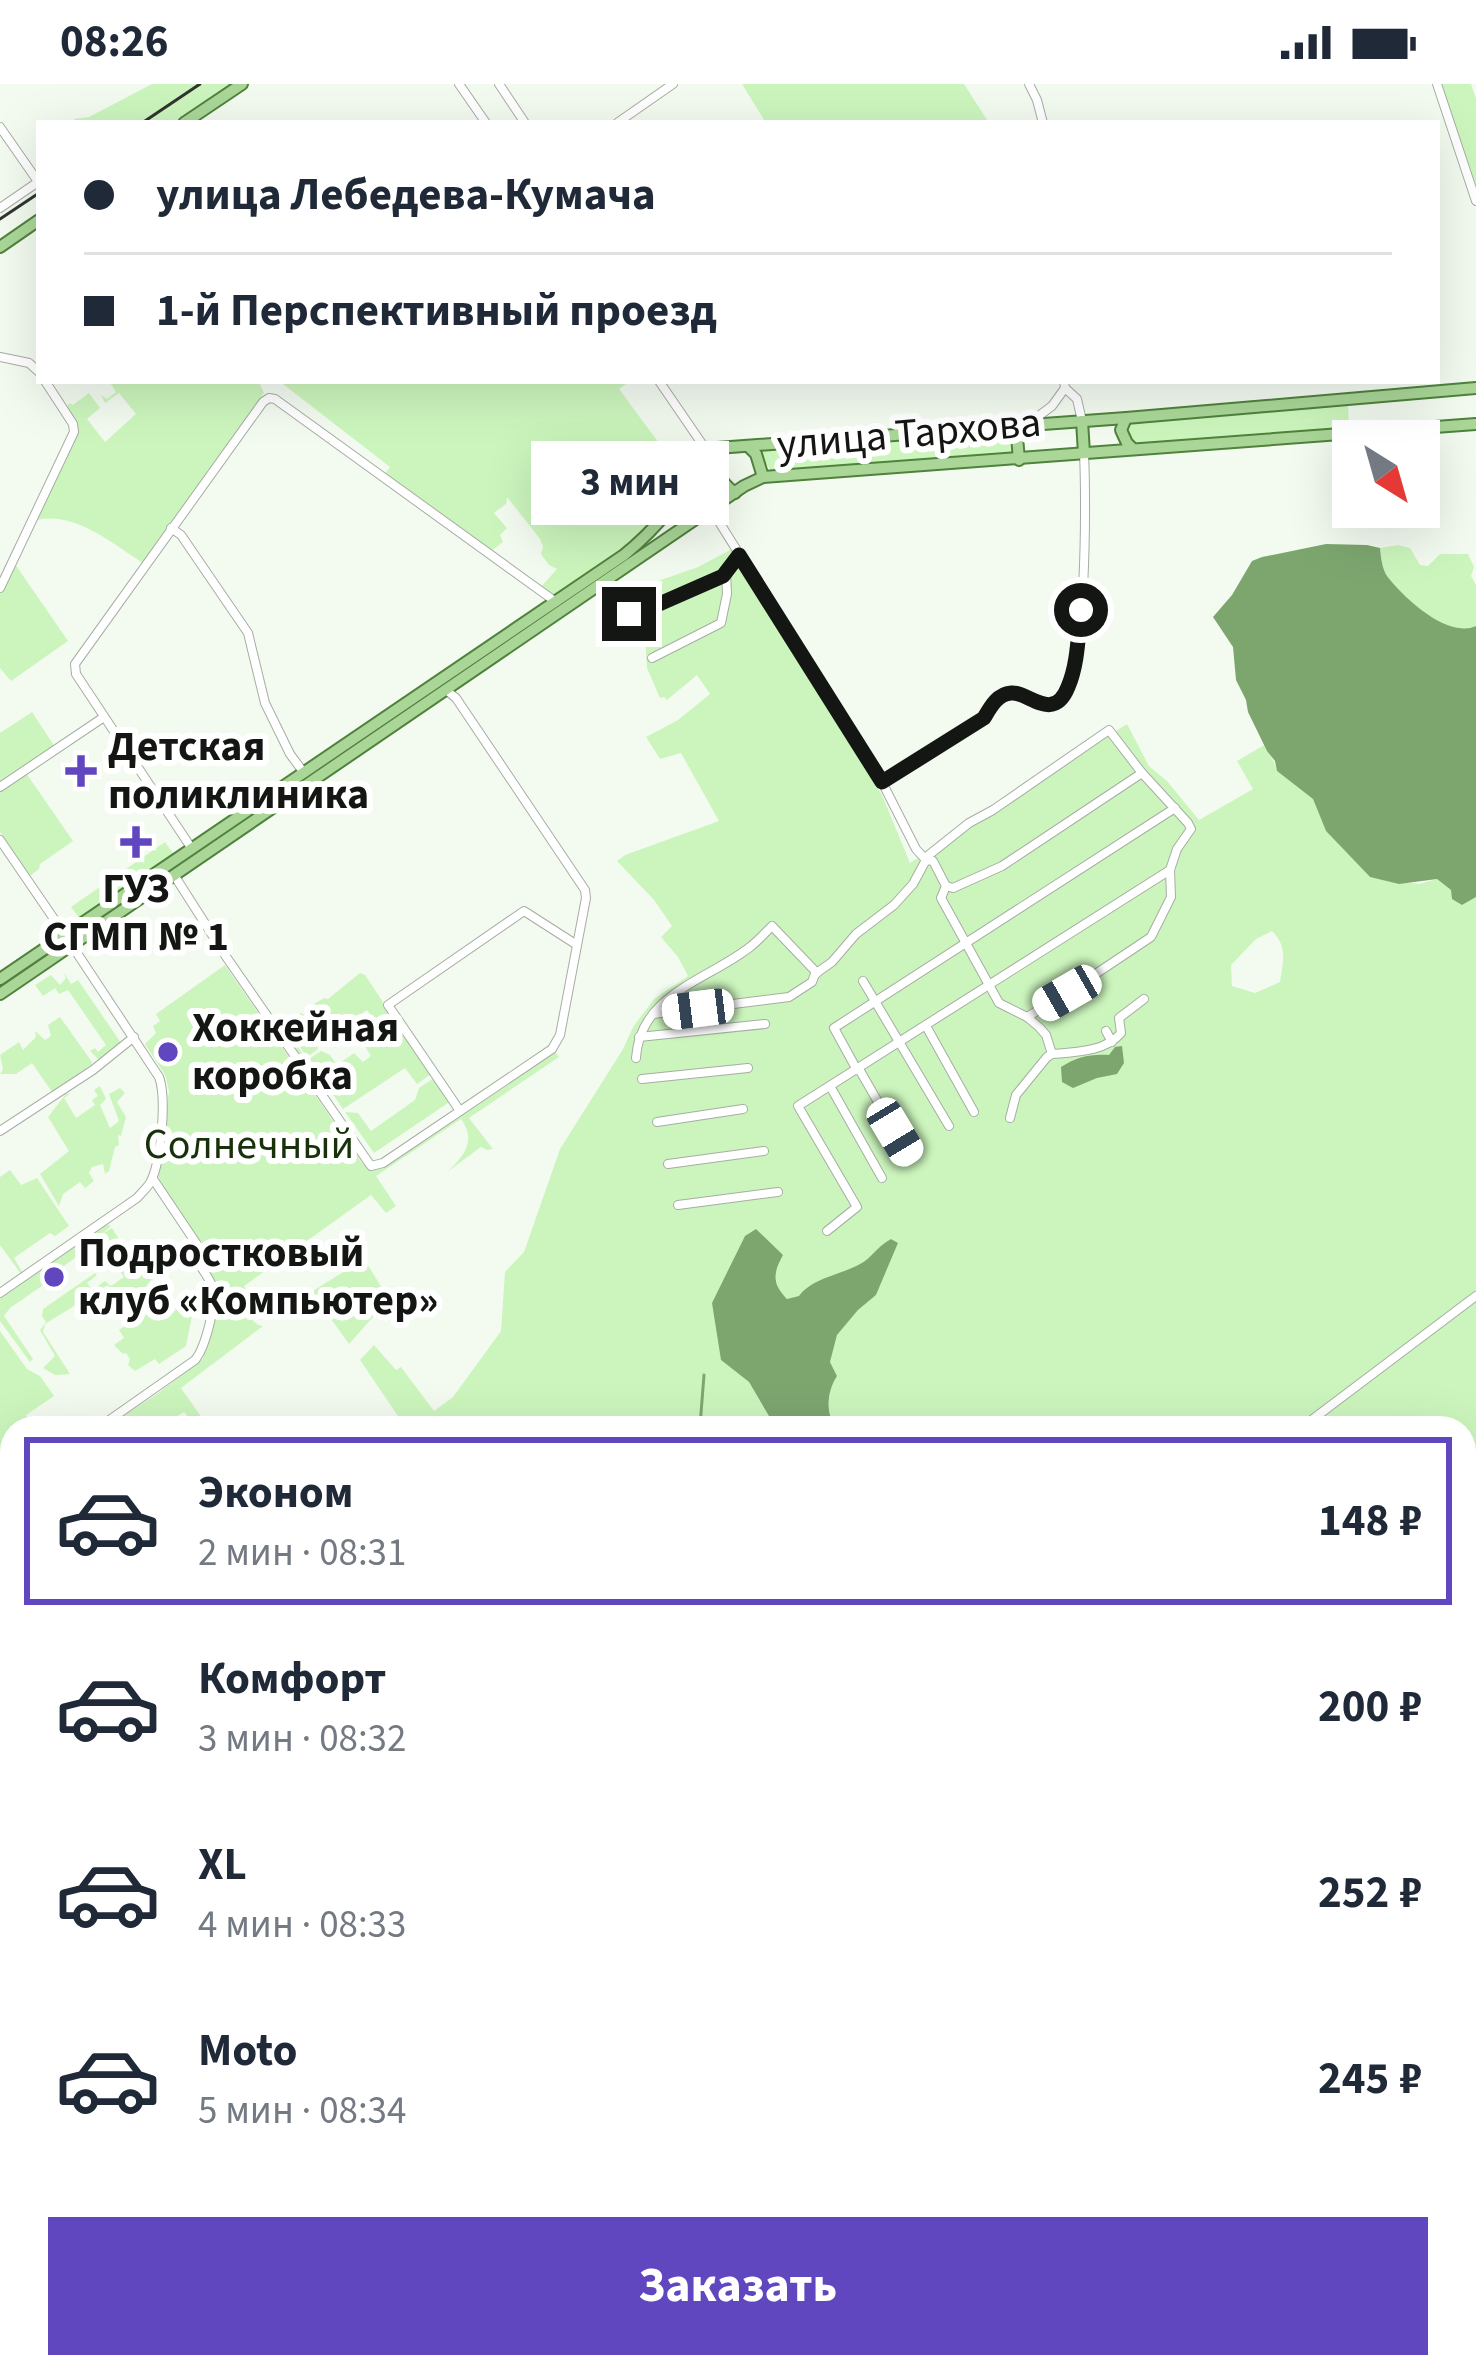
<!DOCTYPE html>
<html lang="ru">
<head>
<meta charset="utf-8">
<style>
	:root { --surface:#fff; --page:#f2f2f3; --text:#1f2937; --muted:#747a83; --line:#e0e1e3; --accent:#6047bf }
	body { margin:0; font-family:"Source Sans 3",sans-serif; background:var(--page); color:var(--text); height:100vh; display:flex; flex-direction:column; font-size:45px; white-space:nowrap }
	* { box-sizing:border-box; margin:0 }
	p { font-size:39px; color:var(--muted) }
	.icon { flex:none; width:66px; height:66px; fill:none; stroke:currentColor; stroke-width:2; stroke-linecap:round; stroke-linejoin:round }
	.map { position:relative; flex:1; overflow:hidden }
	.sheet { position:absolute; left:0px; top:1332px; width:1476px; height:963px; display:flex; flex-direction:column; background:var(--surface); border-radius:36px 36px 0 0; box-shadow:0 12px 48px #0002 }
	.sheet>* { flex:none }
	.hud { position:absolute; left:36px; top:36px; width:1404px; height:264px; border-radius:0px; box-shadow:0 12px 48px #0002; display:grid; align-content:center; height:264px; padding:0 48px; background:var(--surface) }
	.needle { width:78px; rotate:143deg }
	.tools { position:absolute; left:1332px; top:336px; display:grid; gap:24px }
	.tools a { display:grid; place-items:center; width:108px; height:108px; border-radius:0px; background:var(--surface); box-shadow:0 12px 48px #0002; font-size:60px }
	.end { position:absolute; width:54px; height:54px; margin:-27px; border:15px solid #141613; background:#fff; box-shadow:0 0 0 6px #fff }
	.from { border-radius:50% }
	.bubble { position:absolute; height:84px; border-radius:0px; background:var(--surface); box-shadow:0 12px 48px #0002; font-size:39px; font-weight:700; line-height:84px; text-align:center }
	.car { position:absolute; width:36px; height:72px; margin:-36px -18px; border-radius:15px; box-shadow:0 0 9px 3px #0007; background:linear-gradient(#fff 24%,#345 0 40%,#fff 0 76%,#345 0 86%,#fff 0) }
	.hud b { display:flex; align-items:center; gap:42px; height:114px; font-size:45px }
	.hud b+b { border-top:3px solid var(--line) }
	.hud i { width:30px; height:30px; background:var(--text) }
	ul { padding:21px 0 0; list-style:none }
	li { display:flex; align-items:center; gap:36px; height:168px; margin:0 24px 18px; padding:0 24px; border:6px solid transparent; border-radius:0px }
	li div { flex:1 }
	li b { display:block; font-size:45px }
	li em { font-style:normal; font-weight:700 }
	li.selected { border-color:var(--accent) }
	li>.icon { width:108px; height:108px; stroke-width:1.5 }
	.primary-button { display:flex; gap:24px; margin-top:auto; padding:24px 48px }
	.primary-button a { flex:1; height:138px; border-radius:0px; background:var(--accent); color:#fff; font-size:48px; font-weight:700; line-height:138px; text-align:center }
	.status { display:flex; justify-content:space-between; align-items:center; height:84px; padding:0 60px; background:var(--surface); direction:ltr }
	.status svg { height:33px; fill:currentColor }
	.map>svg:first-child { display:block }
	.green { fill:#ccf5bd; fill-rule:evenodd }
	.water { fill:#7da66f }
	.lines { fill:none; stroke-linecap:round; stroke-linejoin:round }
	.stream { stroke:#7da66f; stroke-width:3 }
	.minor-casing { stroke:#a6ada4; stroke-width:10 }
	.major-casing { stroke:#50823d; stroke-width:14 }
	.minor { stroke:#fff; stroke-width:8 }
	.major { stroke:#aad798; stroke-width:10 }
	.tram { stroke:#313430; stroke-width:3 }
	.rail-casing { stroke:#313430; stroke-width:8 }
	.rail { stroke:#fff; stroke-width:3; stroke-dasharray:9; stroke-linecap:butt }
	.route { stroke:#141613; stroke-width:15 }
	.poi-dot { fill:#6047bf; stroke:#fff; stroke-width:4.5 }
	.labels { text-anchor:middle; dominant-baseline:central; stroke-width:12; stroke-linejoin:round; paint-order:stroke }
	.street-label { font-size:42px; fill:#141613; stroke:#fff }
	.poi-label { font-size:42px; font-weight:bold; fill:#141613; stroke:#fff; text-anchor:start }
	.park-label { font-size:42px; fill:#17320b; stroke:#fff }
</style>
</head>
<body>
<div class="status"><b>08:26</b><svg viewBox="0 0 49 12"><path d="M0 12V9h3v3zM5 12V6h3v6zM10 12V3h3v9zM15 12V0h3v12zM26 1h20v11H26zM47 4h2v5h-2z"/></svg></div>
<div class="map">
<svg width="1476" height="2293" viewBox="0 0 1476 2293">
	<rect width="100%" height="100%" fill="#f3fbf1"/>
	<g class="green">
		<path d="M152,0H233L175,39H75L74,35L89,33Z"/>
		<path d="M742,0H964L989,39H766Z"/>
		<path d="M1439,0H1471L1476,15V111Z"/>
		<path d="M109,297H255L260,300L264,309L143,479C113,460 75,427 37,436L78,350L77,341L67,323L69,319L73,321L89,309L100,324L87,335L105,358L136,330L119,309L105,319L101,311L107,315L116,308Z"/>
		<path d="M279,297H630L619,305L679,386L656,408L637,420L636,425L651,443L642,453L557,512L540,504L557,485L549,481L541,470L543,462L540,455L507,413L506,420L494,429L507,444L500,451L503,458L490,468L385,390L390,383Z"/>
		<path d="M1348,320L1349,345L1132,361L1124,342L1126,339Z"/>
		<path d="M1010,347L1011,371L772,388L761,373V367L766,364Z"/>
		<path d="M1398,461L1410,464L1420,481L1428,482L1440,470H1468L1474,483L1471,492L1476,501V542C1448,555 1404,514 1387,492C1382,484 1381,474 1380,464Z"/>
		<path d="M732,465L882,711L910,779L1127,640L1149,682L1167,697L1199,736L1253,705L1237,677L1266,660C1268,670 1275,677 1277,687L1313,715L1326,747L1370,793L1419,800L1437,795L1451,806L1462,821L1476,813V1209L1297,1344H836C825,1328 827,1308 837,1292L830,1278L837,1251L858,1226L876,1211L898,1159L891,1155C877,1162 871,1175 860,1180C840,1191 813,1193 799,1213L787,1215C773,1200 773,1189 783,1171L721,1276L749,1298L776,1344H406L360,1276L374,1261L396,1286L401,1283L434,1327L453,1313L501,1247L505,1188L524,1168L560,1065L623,965L633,943L654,915L688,892L678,873L661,853L672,842L654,816L617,777L625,771L719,737L681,669L660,675L646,653L678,636L710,610L697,591L667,616L664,613L660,614L647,584L645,553L629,507L698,483ZM1272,847C1288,863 1283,877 1280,898L1255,909L1232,902L1231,881L1256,855Z"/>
		<path d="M15,480L68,557L11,597L0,584V510Z"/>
		<path d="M32,628L55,663L0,701V649Z"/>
		<path d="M26,689L73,757L40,780L39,785L29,793L0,748V707Z"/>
		<path d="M165,758L175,772L80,835L71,823Z"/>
		<path d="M225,881L363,1080L373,1086L381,1083L554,967L559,973L469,1034L493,1065L487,1066L481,1063L447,1088C464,1072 477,1057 461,1035L376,1092L396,1122L386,1129L371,1111L244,1202L258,1224L248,1232L258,1241L263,1242L181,1304L209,1344H197L184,1328L158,1344H105L157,1310L203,1275L216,1204L197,1167L205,1164L188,1142L158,1093L169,1007L165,991L145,960L156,949L153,942L160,937L156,930Z"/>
		<path d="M63,887L71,900L78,896L121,959L99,976L90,967L95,964L98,968L106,961L68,906L59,910L55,904L43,912L35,901L51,891L60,901L66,894Z"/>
		<path d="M360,889L365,891L389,927L388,931L376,939L367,926L355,934L352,931L315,956L318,965L307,973L290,949L305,974L301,976L279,946L280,943L301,929L304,931L309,927V923L324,914L328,915Z"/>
		<path d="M60,933L92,978L91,981L52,1008L32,979L16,990H0L3,986L0,971L19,958L23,966L36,953L35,947L45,956L51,952L48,941Z"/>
		<path d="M391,934L431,990L417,1000L405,984L343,1025L309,975L321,967L330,971L337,981L354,969L363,978L371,972L365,962L372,956L370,952L377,948V942Z"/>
		<path d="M434,994L451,1017L374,1069L345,1028L358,1029L371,1047L415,1016L419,1004Z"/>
		<path d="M100,1002L106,1015L100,1021L110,1044L119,1037L109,1010L120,1004L125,1009L117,1018L126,1033L121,1052L118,1051L119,1061L115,1063L109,1087L105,1090L103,1080L92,1083L89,1089L94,1097L85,1104L80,1098L63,1110L59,1122L40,1090L69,1067L48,1033L66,1010L71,1009L64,1014L76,1034L95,1021L92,1016L98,1012L94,1006Z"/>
		<path d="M10,1086L21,1101L37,1094L69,1142L55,1152L50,1149L14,1174L23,1189L21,1190L0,1161V1093Z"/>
		<path d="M105,1139L111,1142L102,1150L112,1144L129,1171L127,1174L132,1180L136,1179L148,1195L191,1169L150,1197L146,1203C149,1217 155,1223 168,1224L173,1229L180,1220V1214L192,1206L196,1211L186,1262L159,1280L155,1275L135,1287L128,1281L130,1275L126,1269L123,1270L114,1261L124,1254L119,1246L130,1238L108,1201L45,1240L43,1248L70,1290L55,1291L43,1284L55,1272L40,1246L46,1238L42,1232L43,1225L95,1189L97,1191L87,1199L92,1206L105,1197L111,1202L124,1193L104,1163L95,1166L92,1162L51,1191L52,1195L10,1224L4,1232L33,1275L30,1278L0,1237V1212L87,1152L92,1157L88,1151Z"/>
		<path d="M364,1175L389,1215L349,1260L321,1221L317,1223L308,1210Z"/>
		<path d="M1476,1217V2293H1300L1293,2283H1464V1344H1307Z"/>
		<path d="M0,1247L27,1285L40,1292L54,1312L26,1331L34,1344H12V1490L0,1471V1423L8,1418L0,1407Z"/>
		<path d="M12,1746V1996L0,2006V1757Z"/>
		<path d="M12,2138V2283H185L172,2293H0V2147Z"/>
		<path d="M388,2283H916L904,2293H375Z"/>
	</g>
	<g class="water">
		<path d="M1326,460L1367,461L1380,464C1381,474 1382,484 1387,492C1404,514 1448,555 1476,542V813L1462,821L1452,815L1451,806L1437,795L1399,800L1370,793L1326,747L1313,715L1277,687L1275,677L1267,667L1248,628L1246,616L1236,596L1233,563L1213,533L1232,511L1252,477L1262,473Z"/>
		<path d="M1122,962L1124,979L1117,990L1097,994L1073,1004L1062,998L1061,983C1077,973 1089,970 1109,971L1115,963Z"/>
		<path d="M756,1145L783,1171C773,1189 772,1200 787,1215L799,1212C812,1194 840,1191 860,1180C871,1175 877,1162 891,1155L898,1159L876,1211L858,1226L837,1251L830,1278L837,1292C827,1308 825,1328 836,1344H776L749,1298L721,1276L712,1219L745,1152Z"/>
	</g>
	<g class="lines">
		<g class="stream">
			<path d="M696,1344L700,1342L704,1291"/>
			<path d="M0,1845L12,1840"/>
		</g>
		<g class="minor-casing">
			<g id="minor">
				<path d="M459,0L486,39"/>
				<path d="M499,0L525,39"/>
				<path d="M1029,0L1037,16L1043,39"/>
				<path d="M1437,0L1476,117"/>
				<path d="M617,39L673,0"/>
				<path d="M0,43L39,99"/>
				<path d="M0,124L38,98"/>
				<path d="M0,273L29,279L39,288"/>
				<path d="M659,297L709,370"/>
				<path d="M1064,297L1065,304L1077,315L1082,337"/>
				<path d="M1028,340L1052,322L1065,304"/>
				<path d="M711,425L882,698L916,765L926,776L933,777L946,802L941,814L999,919L1027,933L1039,943L1046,951L1052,970"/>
				<path d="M171,444L181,451L248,549L265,619L290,670L304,689"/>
				<path d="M0,504L74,348L73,340L45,297"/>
				<path d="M629,530L641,528L723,492L739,471"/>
				<path d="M652,574L721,539L727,510L726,488"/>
				<path d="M882,698L984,634C988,629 989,623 993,619C1016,594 1037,634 1060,614C1088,591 1086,410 1084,369"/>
				<path d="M0,703L104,633"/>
				<path d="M0,756L65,851"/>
				<path d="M192,765L76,590L75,580L263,318L269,314L275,315L556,518"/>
				<path d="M925,774L969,739L993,726L1109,646L1142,689"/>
				<path d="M174,791L227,874L371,1082L383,1079L552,965L560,951L586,814L585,806L456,614L446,606"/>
				<path d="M946,802L953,804L1002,782L1142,689L1188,739L1191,745L1177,765L1170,786L1171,813L1151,853L1067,909L1027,933"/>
				<path d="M863,897L949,1042"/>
				<path d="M653,930L789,913L812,898L815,890L832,878L856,850L894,821L913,800L926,776"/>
				<path d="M926,942L974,1028"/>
				<path d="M1106,947L1112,958"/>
				<path d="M639,953L765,940"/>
				<path d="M636,974C640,910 708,896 750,863C758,857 765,849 772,842L817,889"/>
				<path d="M859,985L909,1072"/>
				<path d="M857,986L834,944L1175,724"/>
				<path d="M642,995L748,984"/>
				<path d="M830,1002L882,1094"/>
				<path d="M460,1027L388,921L524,827L577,861"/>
				<path d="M1010,1034L1016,1011L1047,973L1052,970C1076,968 1105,968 1121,949L1119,934L1144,915"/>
				<path d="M657,1038L743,1025"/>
				<path d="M0,1047L93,986L134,953"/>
				<path d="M668,1080L764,1067"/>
				<path d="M678,1121L778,1108"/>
				<path d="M827,1147L857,1123L798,1022L1170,786"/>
				<path d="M0,1209L137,1114C142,1108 146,1105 150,1099C161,1079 167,1015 159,993L71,860"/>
				<path d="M98,1344L195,1276C205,1264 218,1217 212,1202C206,1186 192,1178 196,1159L153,1095"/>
				<path d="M1301,1344L1476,1212"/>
				<path d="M0,1415L5,1432"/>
				<path d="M177,2293L190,2283"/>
				<path d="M962,2293L976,2283"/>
			</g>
		</g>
		<g class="major-casing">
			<g id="major">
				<path d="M184,39L242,0"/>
				<path d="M0,163L39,136"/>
				<path d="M1126,334L1121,346L1127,359L1133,365"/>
				<path d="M1082,337L1084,369"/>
				<path d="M1016,341L1019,376"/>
				<path d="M748,362L756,370L763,393"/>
				<path d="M709,370C711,384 723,400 735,409"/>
				<path d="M0,895L624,471C649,451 668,429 687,404C697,391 704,373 717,364L1126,334L1476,304"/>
				<path d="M0,910L744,402L763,393L1476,340"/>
			</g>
		</g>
		<use href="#minor" class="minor"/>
		<use href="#major" class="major"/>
		<g class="tram">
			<path d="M142,39L200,0"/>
			<path d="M0,135L39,109"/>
		</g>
		<g class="rail-casing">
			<g id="rail">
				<path d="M1464,1526L1476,1522"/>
				<path d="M424,2293L434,2283"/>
				<path d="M449,2293L462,2283"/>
			</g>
		</g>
		<use href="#rail" class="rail"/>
	</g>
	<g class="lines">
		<path class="route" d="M629,530L641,528L723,492L739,471L882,698L984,634C990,624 997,610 1011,609C1028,607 1053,640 1068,603C1078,580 1078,551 1081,526"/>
	</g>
	<g class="poi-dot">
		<path d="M75 669h12v12h12v12h-12v12h-12v-12h-12v-12h12z"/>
		<path d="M130 740h12v12h12v12h-12v12h-12v-12h-12v-12h12z"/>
		<circle cx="168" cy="968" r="12"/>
		<circle cx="54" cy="1193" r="12"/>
	</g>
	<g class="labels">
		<g class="street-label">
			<text transform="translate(909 350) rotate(-5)">улица Тархова</text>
		</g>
		<g class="poi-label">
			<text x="108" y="663">Детская<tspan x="108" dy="48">поликлиника</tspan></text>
			<text x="136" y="805" text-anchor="middle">ГУЗ<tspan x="136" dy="48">СГМП № 1</tspan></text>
			<text x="192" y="944">Хоккейная<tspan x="192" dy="48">коробка</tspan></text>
			<text x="78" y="1169">Подростковый<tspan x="78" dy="48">клуб «Компьютер»</tspan></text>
		</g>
		<g class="park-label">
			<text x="249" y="1061">Солнечный</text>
		</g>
	</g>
</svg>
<div class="tools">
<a><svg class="needle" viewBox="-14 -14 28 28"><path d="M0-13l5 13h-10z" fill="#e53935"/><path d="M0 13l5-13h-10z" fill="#747a83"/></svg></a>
</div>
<i class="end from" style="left:1081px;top:526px"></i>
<i class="end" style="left:629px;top:530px"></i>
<div class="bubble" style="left:531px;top:357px;width:198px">3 мин</div>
<i class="car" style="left:1067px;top:909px;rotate:240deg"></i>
<i class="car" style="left:698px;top:925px;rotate:263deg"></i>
<i class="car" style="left:895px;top:1048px;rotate:149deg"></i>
<div class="hud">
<b><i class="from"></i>улица Лебедева-Кумача</b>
<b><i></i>1-й Перспективный проезд</b>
</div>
<section class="sheet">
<ul>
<li class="selected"><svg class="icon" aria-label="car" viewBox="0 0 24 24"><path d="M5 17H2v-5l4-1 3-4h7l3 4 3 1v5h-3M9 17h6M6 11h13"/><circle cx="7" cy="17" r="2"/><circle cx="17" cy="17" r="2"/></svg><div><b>Эконом</b><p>2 мин · 08:31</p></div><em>148 ₽</em></li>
<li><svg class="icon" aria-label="car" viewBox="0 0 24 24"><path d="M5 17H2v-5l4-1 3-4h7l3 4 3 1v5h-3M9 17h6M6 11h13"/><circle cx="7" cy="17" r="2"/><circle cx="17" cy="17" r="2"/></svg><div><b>Комфорт</b><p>3 мин · 08:32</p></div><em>200 ₽</em></li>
<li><svg class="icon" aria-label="car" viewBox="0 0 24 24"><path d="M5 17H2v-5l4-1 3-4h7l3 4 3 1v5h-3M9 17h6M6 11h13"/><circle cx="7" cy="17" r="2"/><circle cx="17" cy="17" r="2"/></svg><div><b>XL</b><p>4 мин · 08:33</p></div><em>252 ₽</em></li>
<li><svg class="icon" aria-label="car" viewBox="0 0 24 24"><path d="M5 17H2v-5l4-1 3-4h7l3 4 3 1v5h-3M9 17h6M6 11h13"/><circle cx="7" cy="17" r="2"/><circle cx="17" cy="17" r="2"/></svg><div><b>Moto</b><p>5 мин · 08:34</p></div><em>245 ₽</em></li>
</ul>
<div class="primary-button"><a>Заказать</a></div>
</section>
</div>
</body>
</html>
